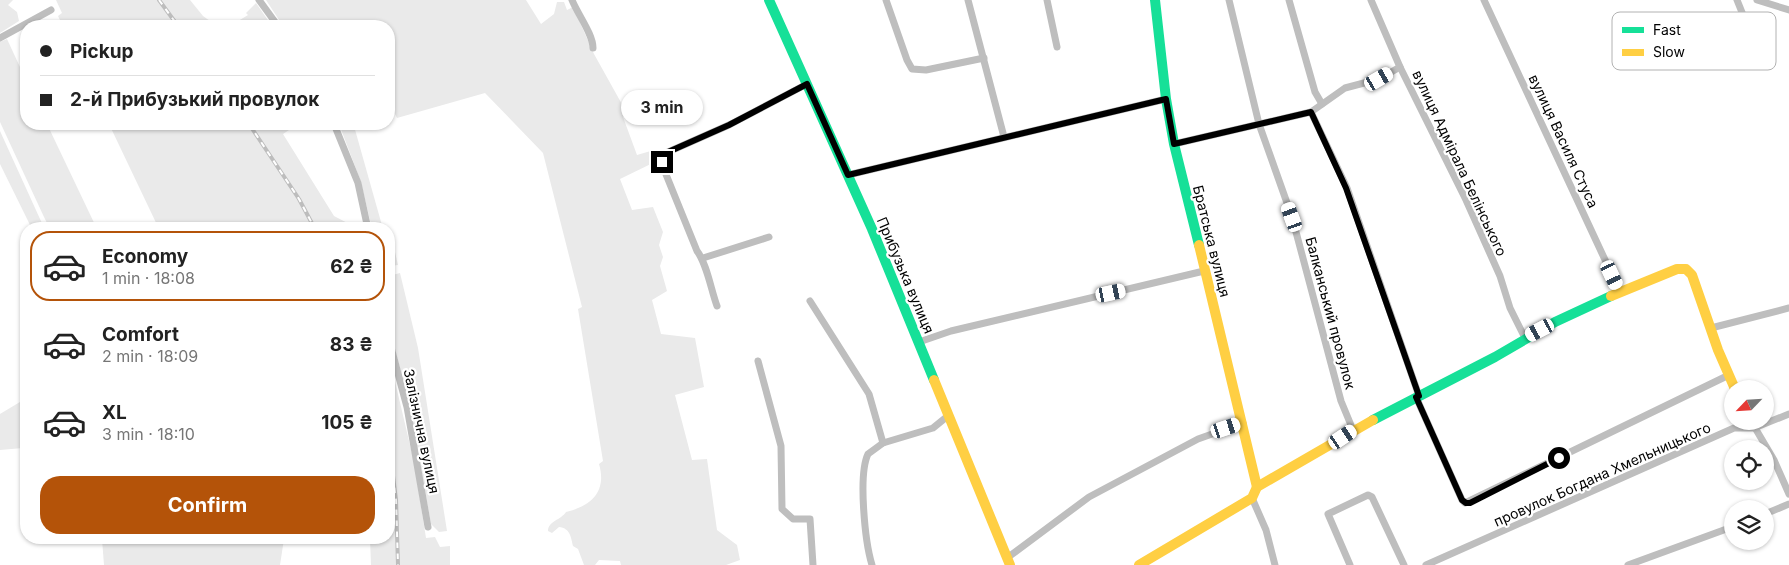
<!DOCTYPE html>
<html lang="en">
<head>
<meta charset="utf-8">
<style>
	:root { --surface:#fff; --page:#f6f6f6; --text:#222; --muted:#767676; --line:#e0e0e0; --accent:#b45309 }
	body { margin:0; font-family:Inter,sans-serif; background:var(--page); color:var(--text); height:100vh; display:flex; flex-direction:column; font-size:19px; white-space:nowrap }
	* { box-sizing:border-box; margin:0 }
	p { font-size:16px; color:var(--muted) }
	.icon { flex:none; width:28px; height:28px; fill:none; stroke:currentColor; stroke-width:2; stroke-linecap:round; stroke-linejoin:round }
	.map { position:relative; flex:1; overflow:hidden }
	.panel { position:absolute; left:20px; top:222px; width:375px; height:322px; display:flex; flex-direction:column; background:var(--surface); border-radius:20px; box-shadow:0 1px 4px #0004 }
	.panel>* { flex:none }
	.guide { position:absolute; left:20px; top:20px; width:375px; height:110px; border-radius:20px; box-shadow:0 1px 4px #0004; display:grid; align-content:center; height:110px; padding:0 20px; background:var(--surface) }
	.needle { width:32px; rotate:245deg }
	.buttons { position:absolute; left:1724px; top:380px; display:grid; gap:10px }
	.buttons a { display:grid; place-items:center; width:50px; height:50px; border-radius:50%; background:var(--surface); box-shadow:0 1px 4px #0004; font-size:25px }
	.end { position:absolute; width:22px; height:22px; margin:-11px; border:6px solid #000; background:#fff; box-shadow:0 0 0 2px #fff }
	.from { border-radius:50% }
	.bubble { position:absolute; height:35px; border-radius:18px; background:var(--surface); box-shadow:0 1px 4px #0004; font-size:16px; font-weight:700; line-height:35px; text-align:center }
	.car { position:absolute; width:15px; height:30px; margin:-15px -8px; border-radius:6px; box-shadow:0 0 4px 1px #0007; background:linear-gradient(#fff 24%,#345 0 40%,#fff 0 76%,#345 0 86%,#fff 0) }
	.guide b { display:flex; align-items:center; gap:18px; height:48px; font-size:19px }
	.guide b+b { border-top:1px solid var(--line) }
	.guide i { width:12px; height:12px; background:var(--text) }
	ul { padding:9px 0 0; list-style:none }
	li { display:flex; align-items:center; gap:15px; height:70px; margin:0 10px 8px; padding:0 10px; border:2px solid transparent; border-radius:20px }
	li div { flex:1 }
	li b { display:block; font-size:19px }
	li em { font-style:normal; font-weight:700 }
	li.on { border-color:var(--accent) }
	li>.icon { width:45px; height:45px; stroke-width:1.5 }
	.cta { display:flex; gap:10px; margin-top:auto; padding:10px 20px }
	.cta a { flex:1; height:58px; border-radius:20px; background:var(--accent); color:#fff; font-size:20px; font-weight:700; line-height:58px; text-align:center }
	.map>svg:first-child { display:block }
	.green { fill:#eaeaea }
	.lines { fill:none; stroke-linecap:round; stroke-linejoin:round }
	.street { stroke:#bebebe; stroke-width:7 }
	.fast { stroke:#16e098; stroke-width:10 }
	.slow { stroke:#ffcf43; stroke-width:10 }
	.rail-casing { stroke:#bdbdbd; stroke-width:4 }
	.rail { stroke:#fff; stroke-width:2; stroke-dasharray:5.5; stroke-linecap:butt }
	.route { stroke:#000; stroke-width:6 }
	.labels { text-anchor:middle; dominant-baseline:central; stroke-width:4.5; stroke-linejoin:round; paint-order:stroke }
	.street-label { font-size:14px; fill:#000; stroke:#fff }
	.key { fill:#fff; stroke:#b2b2b2; stroke-width:1 }
	.key-label { font-size:14px; fill:#000 }
</style>
</head>
<body>
<div class="map">
<svg width="1789" height="565" viewBox="0 0 1789 565">
	<rect width="100%" height="100%" fill="#fff"/>
	<g class="green">
		<path d="M0,0H13L8,5L17,12L19,21L0,33Z"/>
		<path d="M56,0H157L176,26H63L58,16L62,13Z"/>
		<path d="M160,0H190L203,16L217,26H179Z"/>
		<path d="M266,0H526L541,24L554,14L557,2H564L567,10L573,7L594,54L628,115L623,117L637,155L654,150L659,160L620,179L632,210L653,207L663,232L659,245L663,257L660,266L667,291L652,300L661,334L695,338L704,387L675,395L692,460L707,459L717,530L737,545L740,560L726,565H621L620,561L599,560L595,565H584L578,549L573,546C571,537 570,528 559,527L552,533L548,531C548,521 561,520 566,512C592,506 607,491 599,464L603,461L578,309L582,307L543,153L485,93L397,118L395,114L389,116V26H283Z"/>
		<path d="M256,3L272,26H230L248,15L246,13Z"/>
		<path d="M7,39L26,80V124H47L97,229H50L44,217L0,122V42Z"/>
		<path d="M109,124H248L298,199L315,229H159Z"/>
		<path d="M249,124H298L283,134L334,216L359,229H316L299,198Z"/>
		<path d="M339,124H360L354,126L383,229H372L361,182Z"/>
		<path d="M0,131L40,219L45,229H32L0,164Z"/>
		<path d="M392,239L398,265L389,266V240Z"/>
		<path d="M400,273L418,348L447,531L439,532L431,524L410,406L389,327V276Z"/>
		<path d="M389,356L414,462L426,538L435,537L440,547L450,546V565H398L396,500L389,441Z"/>
		<path d="M25,399L23,448L0,450V414Z"/>
		<path d="M389,447L395,500L397,565H371L370,539H362H389Z"/>
		<path d="M102,539H284L280,565H104Z"/>
	</g>
	<g class="lines">
		<g class="street">
			<path d="M259,0L278,26"/>
			<path d="M572,0C578,15 593,34 593,48"/>
			<path d="M886,0L907,60L912,69L926,70L984,58"/>
			<path d="M968,0L1004,137"/>
			<path d="M1047,0L1057,47"/>
			<path d="M1229,0L1259,124L1292,217L1341,401L1353,430"/>
			<path d="M1289,0L1315,92L1322,104"/>
			<path d="M1371,0L1400,67L1466,200L1500,276L1510,308L1525,338"/>
			<path d="M1484,0L1620,292"/>
			<path d="M1737,0L1760,57"/>
			<path d="M1757,0L1789,10"/>
			<path d="M0,38L51,10"/>
			<path d="M1311,112L1347,188L1419,396"/>
			<path d="M334,124L358,183L368,229"/>
			<path d="M1174,144L1311,112L1345,88L1379,79L1400,67"/>
			<path d="M848,175L1166,99"/>
			<path d="M703,258L769,237"/>
			<path d="M810,301L869,394L883,443"/>
			<path d="M717,306C711,290 707,264 697,251L663,167V158L668,152L729,125L807,84"/>
			<path d="M1711,328L1789,308"/>
			<path d="M389,340L407,407L428,527"/>
			<path d="M919,342L951,331L1204,271"/>
			<path d="M758,361L781,446L782,509L793,519H810L813,565"/>
			<path d="M1416,397L1462,500L1465,503L1729,375"/>
			<path d="M1751,421L1774,460L1789,494"/>
			<path d="M1252,498L1266,530L1275,565"/>
			<path d="M1765,514L1789,504"/>
			<path d="M1007,558L1089,497L1198,439L1243,423"/>
			<path d="M872,565C865,542 858,475 868,454L883,443L933,428L949,415"/>
			<path d="M1350,565L1328,514L1368,495L1372,497L1404,565"/>
			<path d="M1426,565L1734,428H1754L1789,414"/>
			<path d="M1628,565L1732,527"/>
		</g>
		<g class="fast">
			<path d="M769,0L872,229L934,380"/>
			<path d="M1155,0L1166,99L1174,144L1199,245"/>
			<path d="M1373,420L1495,357L1555,322L1611,296"/>
		</g>
		<g class="slow">
			<path d="M1199,245L1257,487"/>
			<path d="M1611,296L1677,269H1686L1692,275L1718,350L1735,389"/>
			<path d="M934,380L1010,565"/>
			<path d="M1139,565L1252,498L1257,487L1373,420"/>
		</g>
		<g class="rail-casing">
			<g id="rail">
				<path d="M159,0L178,26"/>
				<path d="M249,124L299,199L315,229"/>
				<path d="M389,444L396,500L398,565"/>
			</g>
		</g>
		<use href="#rail" class="rail"/>
	</g>
	<g class="lines">
		<path class="route" d="M662,162L668,152L729,125L807,84L848,175L1166,99L1174,144L1311,112L1346,188L1419,396L1416,397L1462,500L1466,503H1470L1559,458"/>
	</g>
	<g class="labels">
		<g class="street-label">
			<text transform="translate(1564 141) rotate(65)">вулиця Василя Стуса</text>
			<text transform="translate(1460 163) rotate(65)">вулиця Адмірала Белінського</text>
			<text transform="translate(1212 241) rotate(76)">Братська вулиця</text>
			<text transform="translate(906 275) rotate(67)">Прибузька вулиця</text>
			<text transform="translate(1331 313) rotate(75)">Балканський провулок</text>
			<text transform="translate(422 431) rotate(78)">Залізнична вулиця</text>
			<text transform="translate(1602 474) rotate(-24)">провулок Богдана Хмельницького</text>
		</g>
	</g>
	<rect x="1612" y="12" width="164" height="58" rx="8" class="key"/>
	<rect x="1622" y="27" width="22" height="6" fill="#16e098"/>
	<rect x="1622" y="49" width="22" height="7" fill="#ffcf43"/>
	<g class="key-label">
		<text x="1653" y="35">Fast</text>
		<text x="1653" y="57">Slow</text>
	</g>
</svg>
<div class="buttons">
<a><svg class="needle" viewBox="-14 -14 28 28"><path d="M0-13l5 13h-10z" fill="#e53935"/><path d="M0 13l5-13h-10z" fill="#767676"/></svg></a>
<a><svg class="icon" aria-label="locate" viewBox="0 0 24 24"><circle cx="12" cy="12" r="6"/><path d="M12 2v4M12 18v4M2 12h4M18 12h4"/></svg></a>
<a><svg class="icon" aria-label="layers" viewBox="0 0 24 24"><path d="M12 4l9 5-9 5-9-5zM3 14l9 5 9-5"/></svg></a>
</div>
<i class="end from" style="left:1559px;top:458px"></i>
<i class="end" style="left:662px;top:162px"></i>
<div class="bubble" style="left:621px;top:90px;width:82px">3 min</div>
<i class="car" style="left:1379px;top:79px;rotate:60deg"></i>
<i class="car" style="left:1292px;top:217px;rotate:340deg"></i>
<i class="car" style="left:1612px;top:275px;rotate:155deg"></i>
<i class="car" style="left:1111px;top:293px;rotate:78deg"></i>
<i class="car" style="left:1540px;top:330px;rotate:242deg"></i>
<i class="car" style="left:1226px;top:428px;rotate:72deg"></i>
<i class="car" style="left:1343px;top:437px;rotate:56deg"></i>
<div class="guide">
<b><i class="from"></i>Pickup</b>
<b><i></i>2-й Прибузький провулок</b>
</div>
<section class="panel">
<ul>
<li class="on"><svg class="icon" aria-label="car" viewBox="0 0 24 24"><path d="M5 17H2v-5l4-1 3-4h7l3 4 3 1v5h-3M9 17h6M6 11h13"/><circle cx="7" cy="17" r="2"/><circle cx="17" cy="17" r="2"/></svg><div><b>Economy</b><p>1 min · 18:08</p></div><em>62 ₴</em></li>
<li><svg class="icon" aria-label="car" viewBox="0 0 24 24"><path d="M5 17H2v-5l4-1 3-4h7l3 4 3 1v5h-3M9 17h6M6 11h13"/><circle cx="7" cy="17" r="2"/><circle cx="17" cy="17" r="2"/></svg><div><b>Comfort</b><p>2 min · 18:09</p></div><em>83 ₴</em></li>
<li><svg class="icon" aria-label="car" viewBox="0 0 24 24"><path d="M5 17H2v-5l4-1 3-4h7l3 4 3 1v5h-3M9 17h6M6 11h13"/><circle cx="7" cy="17" r="2"/><circle cx="17" cy="17" r="2"/></svg><div><b>XL</b><p>3 min · 18:10</p></div><em>105 ₴</em></li>
</ul>
<div class="cta"><a>Confirm</a></div>
</section>
</div>
</body>
</html>
